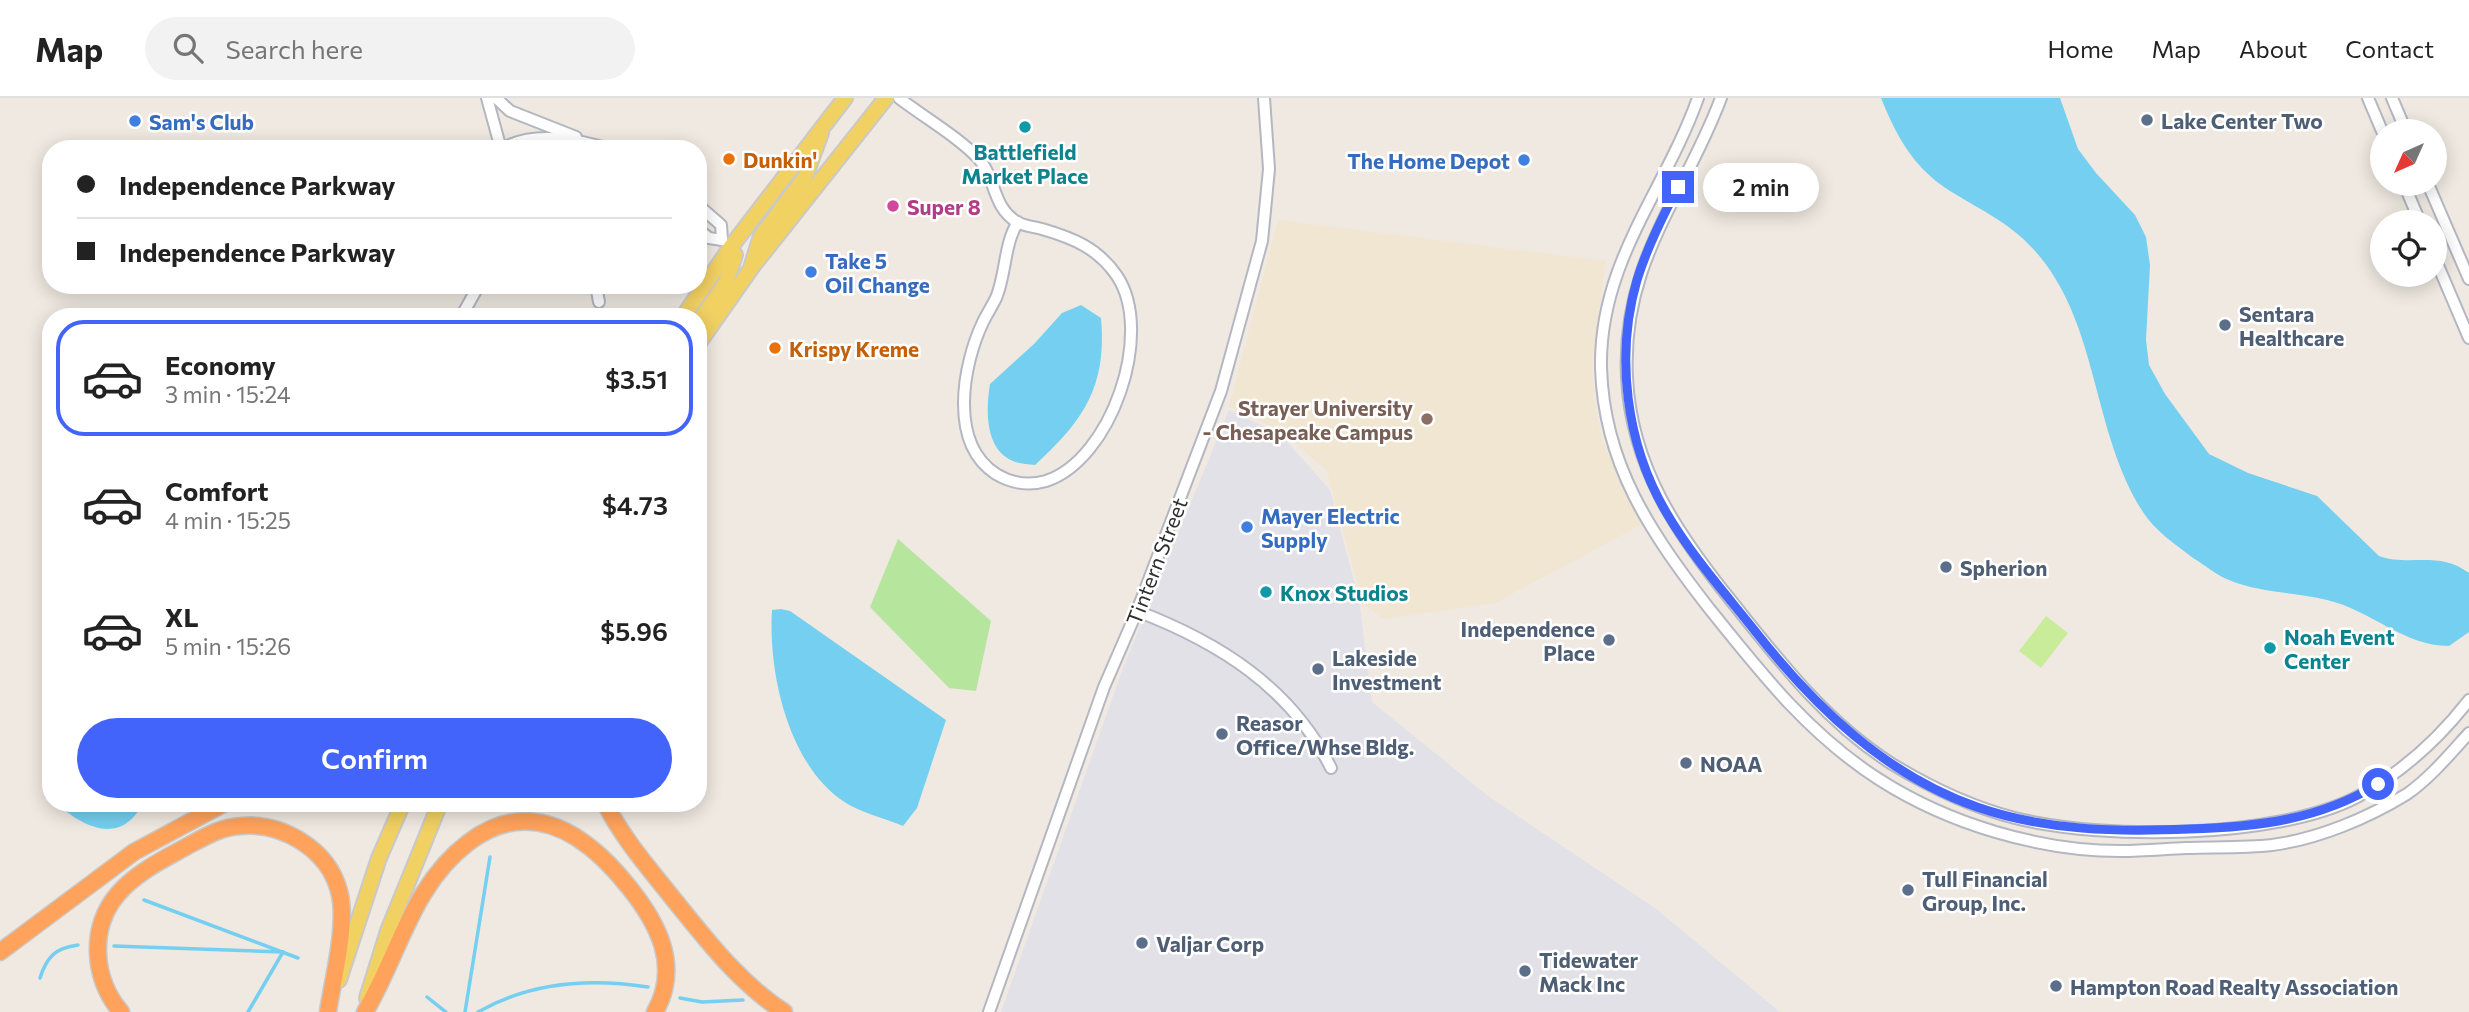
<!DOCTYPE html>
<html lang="en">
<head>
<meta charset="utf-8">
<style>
	:root { --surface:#fff; --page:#f2f2f2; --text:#222; --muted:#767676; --line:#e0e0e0; --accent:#4264fb }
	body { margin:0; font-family:Commissioner,sans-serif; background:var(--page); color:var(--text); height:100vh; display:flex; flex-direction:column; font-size:26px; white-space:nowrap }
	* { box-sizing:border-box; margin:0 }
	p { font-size:23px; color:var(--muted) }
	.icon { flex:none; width:38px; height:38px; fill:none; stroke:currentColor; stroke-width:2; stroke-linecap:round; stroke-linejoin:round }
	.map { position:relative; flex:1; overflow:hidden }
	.panel { position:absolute; left:42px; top:210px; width:665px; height:504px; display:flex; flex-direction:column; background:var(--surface); border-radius:28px; box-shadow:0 4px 18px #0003 }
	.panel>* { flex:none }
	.guide { position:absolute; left:42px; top:42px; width:665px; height:154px; border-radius:28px; box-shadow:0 4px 18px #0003; display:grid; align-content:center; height:154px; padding:0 35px; background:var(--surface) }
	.needle { width:46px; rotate:225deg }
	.tools { position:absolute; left:2370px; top:21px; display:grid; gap:14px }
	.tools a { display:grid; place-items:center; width:77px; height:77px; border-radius:50%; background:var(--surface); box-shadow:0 4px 18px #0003; font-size:35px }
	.end { position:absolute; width:32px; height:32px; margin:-16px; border:9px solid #4264fb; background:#fff; box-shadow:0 0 0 4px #fff }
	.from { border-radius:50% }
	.bubble { position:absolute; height:49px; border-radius:24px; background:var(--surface); box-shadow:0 4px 18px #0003; font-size:23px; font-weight:600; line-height:49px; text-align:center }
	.guide b { display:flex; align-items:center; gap:24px; height:66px; font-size:26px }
	.guide b+b { border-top:2px solid var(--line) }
	.guide i { width:18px; height:18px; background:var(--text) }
	ul { padding:12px 0 0; list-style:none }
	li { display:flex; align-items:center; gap:21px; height:116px; margin:0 14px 10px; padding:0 21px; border:4px solid transparent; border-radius:28px }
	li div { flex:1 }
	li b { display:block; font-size:26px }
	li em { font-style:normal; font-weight:600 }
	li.active { border-color:var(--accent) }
	li>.icon { width:63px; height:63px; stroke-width:1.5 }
	.cta { display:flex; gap:14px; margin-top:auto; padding:14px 35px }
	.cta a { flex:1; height:80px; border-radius:42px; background:var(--accent); color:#fff; font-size:28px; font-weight:600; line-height:80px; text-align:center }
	header { display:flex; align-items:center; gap:42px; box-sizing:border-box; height:98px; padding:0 35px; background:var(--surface); border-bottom:2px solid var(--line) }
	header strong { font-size:33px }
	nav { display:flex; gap:38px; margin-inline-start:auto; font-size:24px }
	.search { width:490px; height:63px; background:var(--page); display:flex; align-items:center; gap:18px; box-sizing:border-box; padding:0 24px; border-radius:38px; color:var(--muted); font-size:26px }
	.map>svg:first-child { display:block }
	.industrial { fill:#e3e1e8 }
	.education { fill:#f0e6d1 }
	.green { fill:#b6e59e }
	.pitch { fill:#c9ec9a }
	.water { fill:#75cff0 }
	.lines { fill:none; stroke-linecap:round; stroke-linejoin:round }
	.stream { stroke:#75cff0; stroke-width:3.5 }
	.minor-casing { stroke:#b4b7c1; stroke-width:14 }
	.major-casing { stroke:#c9c9c9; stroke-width:18 }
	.highway-casing { stroke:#c9c9c9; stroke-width:19 }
	.minor { stroke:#fff; stroke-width:10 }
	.major { stroke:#f2d163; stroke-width:14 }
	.highway { stroke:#ffa35c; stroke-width:16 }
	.route { stroke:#4264fb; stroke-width:9 }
	.service-dot { fill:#5c6f8a; stroke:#fff; stroke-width:2.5 }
	.shop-dot { fill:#3f7fe0; stroke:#fff; stroke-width:2.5 }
	.culture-dot { fill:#0f9aa8; stroke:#fff; stroke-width:2.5 }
	.food-dot { fill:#e8710a; stroke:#fff; stroke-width:2.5 }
	.hotel-dot { fill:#d1479c; stroke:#fff; stroke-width:2.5 }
	.education-dot { fill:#8d6e63; stroke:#fff; stroke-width:2.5 }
	.labels { text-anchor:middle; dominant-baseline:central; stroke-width:5; stroke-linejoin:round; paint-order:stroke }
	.service-label { font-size:21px; font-weight:bold; fill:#4e5e75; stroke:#fff; text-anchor:start }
	.shop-label { font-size:21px; font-weight:bold; fill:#366cbe; stroke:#fff; text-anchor:start }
	.culture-label { font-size:21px; font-weight:bold; fill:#0d838f; stroke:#fff; text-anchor:start }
	.food-label { font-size:21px; font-weight:bold; fill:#c56008; stroke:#fff; text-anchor:start }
	.hotel-label { font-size:21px; font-weight:bold; fill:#b23c85; stroke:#fff; text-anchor:start }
	.education-label { font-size:21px; font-weight:bold; fill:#785e54; stroke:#fff; text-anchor:end }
	.street-label { font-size:21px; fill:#2e2e2e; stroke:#fff }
</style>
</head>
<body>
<header>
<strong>Map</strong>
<div class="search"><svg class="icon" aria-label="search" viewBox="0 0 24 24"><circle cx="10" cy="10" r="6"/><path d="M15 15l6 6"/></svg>Search here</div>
<nav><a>Home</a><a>Map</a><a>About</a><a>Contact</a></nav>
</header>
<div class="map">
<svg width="2469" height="914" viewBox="0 0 2469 914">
	<rect width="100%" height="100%" fill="#efe9e1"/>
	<path class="industrial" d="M1229,312L1282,338L1330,392L1359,502L1372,604L1488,698L1655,810L1780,914H1001L1123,570Z"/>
	<path class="education" d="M1278,122L1606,163L1592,268L1595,306L1602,343L1642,426L1495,505L1384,521L1363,506L1327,373L1282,333L1229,309Z"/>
	<path class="green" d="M898,441L991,523L976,593L949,590L870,509Z"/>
	<path class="pitch" d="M2046,518L2068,535L2041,570L2019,553Z"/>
	<g class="water">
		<path d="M1881,0H2060L2078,51L2096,75L2135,117L2146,139L2150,167L2146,242L2149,267L2165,296L2209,356L2248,375L2317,398L2379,458C2410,469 2438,452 2469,475V534L2449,548C2403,548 2371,512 2327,502C2295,494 2260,495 2229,482C2216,477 2205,467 2193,460C2176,447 2154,432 2143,414C2093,337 2099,232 2041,160C2011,123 1982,114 1944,89C1912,67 1895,35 1881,0Z"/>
		<path d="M1081,207L1101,220C1107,288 1084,322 1035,367C1028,366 1019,366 1013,363C984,351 986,310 990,286L1034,246L1062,215Z"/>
		<path d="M781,511L790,513L946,622L917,710L903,728C884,720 859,714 843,703C788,666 768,574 772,512Z"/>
		<path d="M56,705H143C121,748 84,730 56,705Z"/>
	</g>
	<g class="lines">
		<g class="stream">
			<path d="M144,802L298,860"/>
			<path d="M114,848L283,854"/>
			<path d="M40,880C47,858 56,850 78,847"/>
			<path d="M427,899L446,914"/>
			<path d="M680,900L702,904L743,902"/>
			<path d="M248,914L283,854"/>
			<path d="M465,914L490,759"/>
			<path d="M478,914C530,884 590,880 648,889"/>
		</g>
		<g class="minor-casing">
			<g id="minor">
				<path d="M487,0L501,51"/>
				<path d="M496,0L510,13L576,39"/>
				<path d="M899,0C925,20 957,38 979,61C996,80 992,109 1017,124C1024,128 1034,129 1042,131C1073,140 1098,150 1117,178C1155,235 1111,362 1046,383C1029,388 1011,385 996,376C948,345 963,266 983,224C987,216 992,208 996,200C1006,177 1004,145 1018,124"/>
				<path d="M1698,0C1665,93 1599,164 1601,270C1604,367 1651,435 1708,509C1760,574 1809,637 1880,682C1949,726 2039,753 2121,753C2142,753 2164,751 2186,750C2214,749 2244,750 2272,747C2318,741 2368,720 2407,696C2430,680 2450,656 2469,635"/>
				<path d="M1721,0C1684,99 1621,164 1627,279C1631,369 1678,437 1733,505C1781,565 1826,624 1892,666C1930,689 1971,709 2015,720C2101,742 2277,741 2357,699C2401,675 2438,642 2469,602"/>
				<path d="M2368,0L2382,33"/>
				<path d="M2392,0L2406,33"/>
				<path d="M502,51C533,32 576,41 610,51"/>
				<path d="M2404,86L2420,124"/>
				<path d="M2428,86L2469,181"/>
				<path d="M698,107L721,127L722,142"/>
				<path d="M698,131L709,140L722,142"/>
				<path d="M2434,158L2469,240"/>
				<path d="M596,187L599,204"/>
				<path d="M461,219L479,187"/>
				<path d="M1137,513C1218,544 1291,589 1331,670"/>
				<path d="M989,914L1104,589L1137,513L1221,293L1262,143L1269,71L1264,0"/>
			</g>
		</g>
		<g class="major-casing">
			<g id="major">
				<path d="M752,167L761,138L805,79L821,35"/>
				<path d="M683,219L730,150L845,0"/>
				<path d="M698,225L726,184L735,157L730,150"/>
				<path d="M698,246L752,169L886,0"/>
				<path d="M339,882L379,760L403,705"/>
				<path d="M367,900L388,833L440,705"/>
			</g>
		</g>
		<g class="highway-casing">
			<g id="highway">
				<path d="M605,705C622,739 647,768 671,798C705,840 738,884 784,914"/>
				<path d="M0,854L134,754L225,705"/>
				<path d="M121,914C93,881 89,831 117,797C133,777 160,763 182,751C201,741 219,729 241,728C282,724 328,751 339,793C348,825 333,880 328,914"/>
				<path d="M365,914C400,855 411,788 469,744C532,697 588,738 628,788C658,825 681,868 655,914"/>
			</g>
		</g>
		<use href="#minor" class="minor"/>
		<use href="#major" class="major"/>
		<use href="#highway" class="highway"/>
	</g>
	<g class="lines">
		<path class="route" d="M1678,89C1662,120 1647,150 1637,182C1615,258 1626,346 1666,414C1691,457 1724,494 1755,533C1814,608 1885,677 1977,709C2046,733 2117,734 2189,731C2257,729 2319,722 2378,686"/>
	</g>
	<g class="service-dot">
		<circle cx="2147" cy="22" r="7"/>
		<circle cx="2225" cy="227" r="7"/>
		<circle cx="1946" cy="469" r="7"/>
		<circle cx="1609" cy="542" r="7"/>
		<circle cx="1318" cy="571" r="7"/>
		<circle cx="1222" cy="636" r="7"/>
		<circle cx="1686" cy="665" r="7"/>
		<circle cx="1908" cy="792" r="7"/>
		<circle cx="1142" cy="845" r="7"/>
		<circle cx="1525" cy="873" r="7"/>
		<circle cx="2056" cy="888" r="7"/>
	</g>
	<g class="shop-dot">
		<circle cx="135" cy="23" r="7"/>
		<circle cx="1524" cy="62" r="7"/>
		<circle cx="811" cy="174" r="7"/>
		<circle cx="1247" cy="429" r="7"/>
	</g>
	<g class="culture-dot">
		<circle cx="1025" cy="29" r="7"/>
		<circle cx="1266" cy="494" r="7"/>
		<circle cx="2270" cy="550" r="7"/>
	</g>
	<g class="food-dot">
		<circle cx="729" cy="61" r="7"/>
		<circle cx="775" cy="250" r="7"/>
	</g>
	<circle class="hotel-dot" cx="893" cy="108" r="7"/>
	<circle class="education-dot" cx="1427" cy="321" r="7"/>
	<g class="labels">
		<g class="service-label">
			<text x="2161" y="22">Lake Center Two</text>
			<text x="2239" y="215">Sentara<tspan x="2239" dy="24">Healthcare</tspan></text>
			<text x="1960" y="469">Spherion</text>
			<text x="1595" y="530" text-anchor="end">Independence<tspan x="1595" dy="24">Place</tspan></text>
			<text x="1332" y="559">Lakeside<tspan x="1332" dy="24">Investment</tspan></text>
			<text x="1236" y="624">Reasor<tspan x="1236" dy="24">Office/Whse Bldg.</tspan></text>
			<text x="1700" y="665">NOAA</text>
			<text x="1922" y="780">Tull Financial<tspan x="1922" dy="24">Group, Inc.</tspan></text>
			<text x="1156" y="845">Valjar Corp</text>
			<text x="1539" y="861">Tidewater<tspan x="1539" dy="24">Mack Inc</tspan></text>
			<text x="2070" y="888">Hampton Road Realty Association</text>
		</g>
		<g class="shop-label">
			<text x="149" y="23">Sam's Club</text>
			<text x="1510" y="62" text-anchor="end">The Home Depot</text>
			<text x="825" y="162">Take 5<tspan x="825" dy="24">Oil Change</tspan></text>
			<text x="1261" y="417">Mayer Electric<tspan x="1261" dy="24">Supply</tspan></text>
		</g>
		<g class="culture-label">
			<text x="1025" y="53" text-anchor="middle">Battlefield<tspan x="1025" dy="24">Market Place</tspan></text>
			<text x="1280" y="494">Knox Studios</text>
			<text x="2284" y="538">Noah Event<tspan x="2284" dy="24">Center</tspan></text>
		</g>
		<g class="food-label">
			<text x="743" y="61">Dunkin'</text>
			<text x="789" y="250">Krispy Kreme</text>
		</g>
		<g class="hotel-label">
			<text x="907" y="108">Super 8</text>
		</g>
		<g class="education-label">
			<text x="1413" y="309">Strayer University<tspan x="1413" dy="24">- Chesapeake Campus</tspan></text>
		</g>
		<g class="street-label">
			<text transform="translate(1156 463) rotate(-69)">Tintern Street</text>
		</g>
	</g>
</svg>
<div class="tools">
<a><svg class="needle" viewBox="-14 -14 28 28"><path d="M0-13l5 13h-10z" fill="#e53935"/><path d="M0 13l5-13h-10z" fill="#767676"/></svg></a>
<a><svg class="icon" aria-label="locate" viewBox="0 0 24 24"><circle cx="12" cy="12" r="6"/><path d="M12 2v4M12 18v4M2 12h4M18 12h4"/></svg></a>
</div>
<i class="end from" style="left:2378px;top:686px"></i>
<i class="end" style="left:1678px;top:89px"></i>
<div class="bubble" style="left:1703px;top:65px;width:116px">2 min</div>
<div class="guide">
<b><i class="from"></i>Independence Parkway</b>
<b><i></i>Independence Parkway</b>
</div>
<section class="panel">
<ul>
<li class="active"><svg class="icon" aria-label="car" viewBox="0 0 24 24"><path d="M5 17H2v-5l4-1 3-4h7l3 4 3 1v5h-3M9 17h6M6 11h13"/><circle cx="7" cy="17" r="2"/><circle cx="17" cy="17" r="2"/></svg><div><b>Economy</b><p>3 min · 15:24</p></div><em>$3.51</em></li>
<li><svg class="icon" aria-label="car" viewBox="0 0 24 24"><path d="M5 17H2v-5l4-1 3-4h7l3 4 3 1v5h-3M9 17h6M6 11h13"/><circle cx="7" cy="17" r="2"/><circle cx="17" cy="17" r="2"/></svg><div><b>Comfort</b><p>4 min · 15:25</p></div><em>$4.73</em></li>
<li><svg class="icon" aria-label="car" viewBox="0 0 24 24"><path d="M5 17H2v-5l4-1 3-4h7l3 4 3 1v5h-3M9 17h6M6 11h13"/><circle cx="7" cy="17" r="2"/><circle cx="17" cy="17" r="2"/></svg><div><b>XL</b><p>5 min · 15:26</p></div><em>$5.96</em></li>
</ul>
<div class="cta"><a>Confirm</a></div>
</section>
</div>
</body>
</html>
